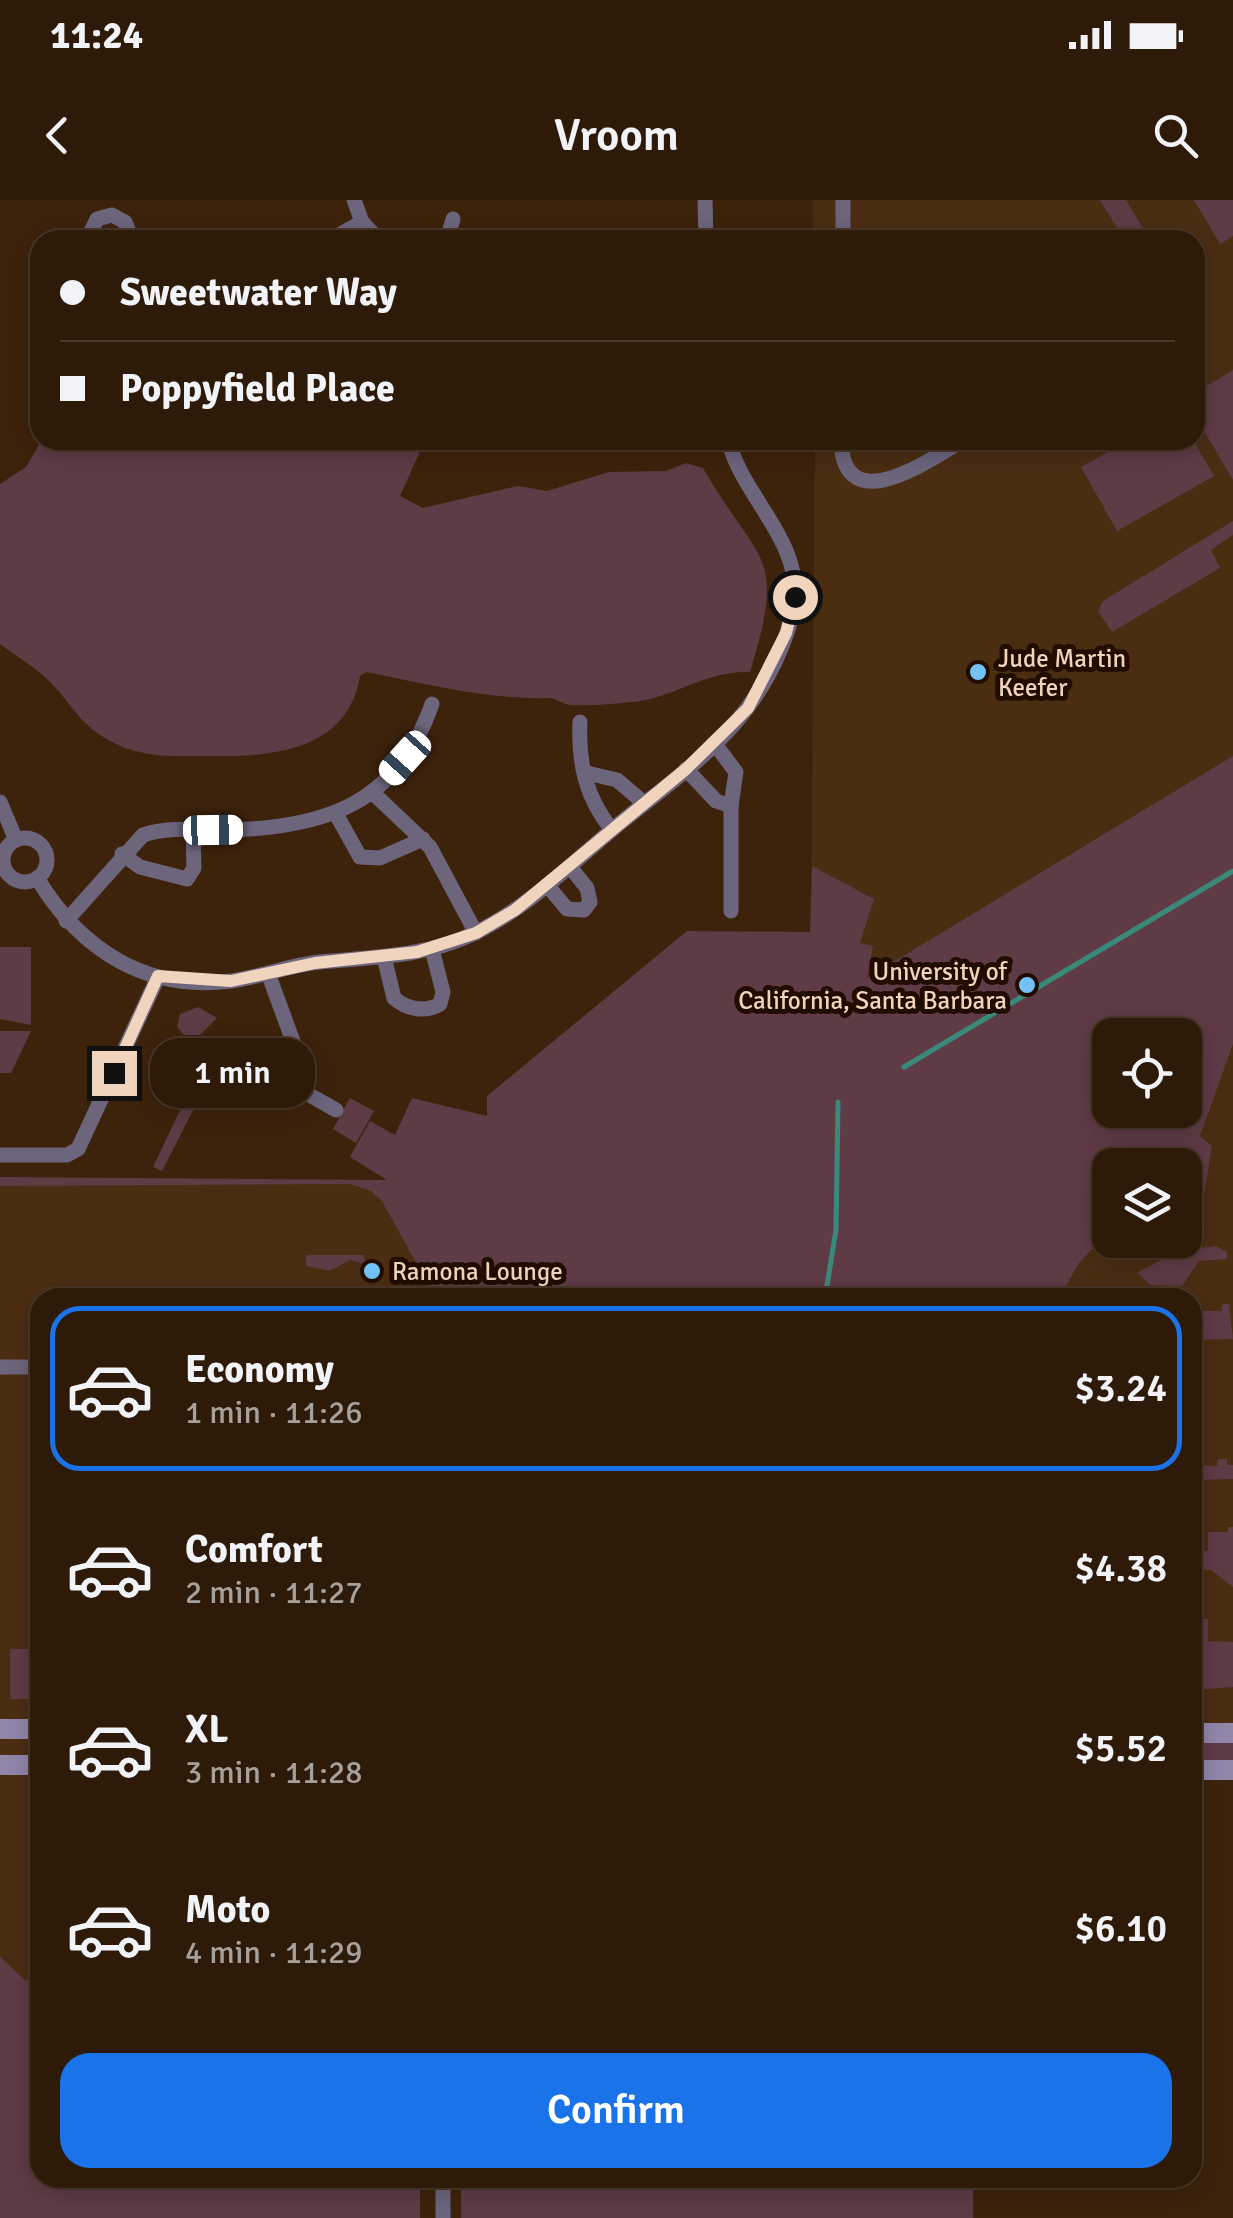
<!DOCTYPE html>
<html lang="en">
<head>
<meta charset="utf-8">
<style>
	:root { --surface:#2e1a09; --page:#362312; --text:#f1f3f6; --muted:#a7a19c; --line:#49382a; --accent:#1a73e8 }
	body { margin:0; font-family:Signika,sans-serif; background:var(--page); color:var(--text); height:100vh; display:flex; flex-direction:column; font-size:38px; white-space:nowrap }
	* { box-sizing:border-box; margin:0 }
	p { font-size:32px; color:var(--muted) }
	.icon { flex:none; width:55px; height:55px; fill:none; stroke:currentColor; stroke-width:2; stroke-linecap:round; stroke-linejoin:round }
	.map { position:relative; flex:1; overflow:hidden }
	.panel { position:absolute; left:30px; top:1088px; width:1172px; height:900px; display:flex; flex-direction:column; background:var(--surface); border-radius:30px; box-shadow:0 5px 25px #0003,0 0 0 2px var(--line) }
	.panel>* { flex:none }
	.hud { position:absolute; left:30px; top:30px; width:1175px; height:220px; border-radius:30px; box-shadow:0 5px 25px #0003,0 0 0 2px var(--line); display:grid; align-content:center; height:220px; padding:0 30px; background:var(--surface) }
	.tools { position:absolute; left:1092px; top:818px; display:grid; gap:20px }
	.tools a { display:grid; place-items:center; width:110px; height:110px; border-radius:20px; background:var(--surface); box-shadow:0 5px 25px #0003,0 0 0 2px var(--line); font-size:50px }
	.end { position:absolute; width:45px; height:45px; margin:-22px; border:12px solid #f1d4be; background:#111; box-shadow:0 0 0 5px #111 }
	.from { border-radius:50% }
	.bubble { position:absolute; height:70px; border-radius:30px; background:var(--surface); box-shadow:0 5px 25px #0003,0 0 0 2px var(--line); font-size:32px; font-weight:600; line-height:70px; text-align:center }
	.car { position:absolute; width:30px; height:60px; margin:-30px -15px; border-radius:12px; box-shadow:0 0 8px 2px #0007; background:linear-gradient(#fff 24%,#345 0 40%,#fff 0 76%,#345 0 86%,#fff 0) }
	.hud b { display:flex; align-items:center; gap:35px; height:95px; font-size:38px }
	.hud b+b { border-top:2px solid var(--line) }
	.hud i { width:25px; height:25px; background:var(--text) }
	ul { padding:18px 0 0; list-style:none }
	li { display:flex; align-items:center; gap:30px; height:165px; margin:0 20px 15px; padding:0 10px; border:5px solid transparent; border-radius:30px }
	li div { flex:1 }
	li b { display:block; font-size:38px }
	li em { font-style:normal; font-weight:600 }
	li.current { border-color:var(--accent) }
	li>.icon { width:90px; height:90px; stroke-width:1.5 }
	.button { display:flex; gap:20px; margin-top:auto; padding:20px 30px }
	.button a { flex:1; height:115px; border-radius:30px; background:var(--accent); color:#fff; font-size:40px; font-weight:600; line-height:115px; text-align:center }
	.status { display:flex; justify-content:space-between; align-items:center; height:70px; padding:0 50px; background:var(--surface); direction:ltr }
	.status svg { height:28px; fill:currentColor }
	header { display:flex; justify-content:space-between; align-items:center; height:130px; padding:0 30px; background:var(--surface); font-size:45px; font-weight:600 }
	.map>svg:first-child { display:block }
	.built { fill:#4b2d12; fill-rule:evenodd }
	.green { fill:#5f3b46; fill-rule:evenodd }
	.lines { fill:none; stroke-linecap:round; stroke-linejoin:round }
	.stream { stroke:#3a8a7c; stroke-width:5 }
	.minor { stroke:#6d657c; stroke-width:15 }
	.secondary { stroke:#9286ab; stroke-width:20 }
	.route { stroke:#f1d4be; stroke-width:12 }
	.poi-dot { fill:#73c1f6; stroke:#210d00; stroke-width:4 }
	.labels { text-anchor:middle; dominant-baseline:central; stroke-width:10; stroke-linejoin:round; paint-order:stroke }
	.poi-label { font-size:25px; fill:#f1d4be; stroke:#210d00; text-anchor:start }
</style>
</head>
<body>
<div class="status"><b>11:24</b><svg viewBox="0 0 49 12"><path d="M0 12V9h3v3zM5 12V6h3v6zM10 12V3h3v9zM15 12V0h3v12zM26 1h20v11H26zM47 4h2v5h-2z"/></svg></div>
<header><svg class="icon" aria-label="back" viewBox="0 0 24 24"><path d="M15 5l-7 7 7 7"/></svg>Vroom<svg class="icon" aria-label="search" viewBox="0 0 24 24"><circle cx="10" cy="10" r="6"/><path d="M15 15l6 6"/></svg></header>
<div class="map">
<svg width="1233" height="2018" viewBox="0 0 1233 2018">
	<rect width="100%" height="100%" fill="#3e230c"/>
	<path class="built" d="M813,0H1233V1537H1193L1192,1098H40V1772L0,1797V982L449,980L811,732L815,240H1195V40H813ZM1110,835H1185V910H1110ZM1110,965H1185V1040H1110Z"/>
	<g class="green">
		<path d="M1100,0H1126L1150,40H1124Z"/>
		<path d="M1194,0H1233V36L1220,44Z"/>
		<path d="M1233,170V280L1195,216V193Z"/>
		<path d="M42,240H425L400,296L423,308L518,286L547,291L609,272L666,271L686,263L703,268C760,367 787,350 750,472C706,470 674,498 632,502C615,504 586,506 570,505C563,504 556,498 549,498C490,500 425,484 366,472L360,476C347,553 269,557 206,556C174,556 146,558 116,544C82,527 77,512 55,487C40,470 17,457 0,444V284L26,267Z"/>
		<path d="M1130,240H1193L1214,276L1117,331L1081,267Z"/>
		<path d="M1233,321V335L1211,350L1220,368L1112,432L1098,411L1103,401Z"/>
		<path d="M1233,556V844L1200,936L1212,946L1204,995L1185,998V965H1110V1030L1079,1063L1060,1097H435L382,1001L371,991L351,984L0,986V977L387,980L350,957L370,921L395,935L412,898L487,916V896L687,731L810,732L812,666L874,699L860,743L873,746L867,778ZM1185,835V910H1110V835Z"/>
		<path d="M0,747H31V825L0,819Z"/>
		<path d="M198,807L217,818L200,835H184L177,827L180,814Z"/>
		<path d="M0,831H31L11,873H0Z"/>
		<path d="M213,841L225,848L162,971L153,967Z"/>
		<path d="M350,898L374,911L356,943L333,929Z"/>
		<path d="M1216,1046L1227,1052V1059L1199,1061L1182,1086L1150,1085L1137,1073L1178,1051Z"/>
		<path d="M306,1055H364L365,1064L350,1060L330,1071L306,1066Z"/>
		<path d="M1222,1104H1229L1233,1139L1193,1140V1130L1199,1127V1111H1222Z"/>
		<path d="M1192,1259L1197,1265L1217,1266L1218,1259H1227V1265H1233V1279L1193,1280Z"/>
		<path d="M1228,1327H1233V1387L1211,1370L1193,1369V1352L1208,1351V1332H1228Z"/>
		<path d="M1193,1419H1208V1441L1233,1442V1487L1193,1490Z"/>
		<rect x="10" y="1449" width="30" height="50"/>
		<path d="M1192,1543H1233V1562L1193,1561Z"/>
		<path d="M0,1757L26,1781L40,1772V1978H420V2018H0Z"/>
		<rect x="461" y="1978" width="512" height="40"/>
	</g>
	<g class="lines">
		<g class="stream">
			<path d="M904,867L1233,671"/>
			<path d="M825,1098L836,1030L838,902"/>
		</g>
		<g class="minor">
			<path d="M354,0L362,22L379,40"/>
			<path d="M705,0L706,40"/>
			<path d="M843,0V40"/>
			<path d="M87,40L97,19L112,15L125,22L132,40"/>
			<path d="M330,40L362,22"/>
			<path d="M447,40L453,19"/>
			<path d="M841,240C843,321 928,261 960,242"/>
			<path d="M580,522C578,563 586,598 612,630"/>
			<path d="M715,544L736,572L731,606V711"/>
			<path d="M686,569L716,601L731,606"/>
			<path d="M587,573L617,580L644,603"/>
			<path d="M373,593L430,647L476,733"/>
			<path d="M0,602L16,640"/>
			<path d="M336,614L360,657L380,658L423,639"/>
			<circle cx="25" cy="660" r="22"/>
			<path d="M122,654L140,667L187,679L194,668L193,630"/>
			<path d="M37,678C80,749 145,792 231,781C261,777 289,765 320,762C372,757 426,757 475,733C529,707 573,662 619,624C663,588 714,553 748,507C768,480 789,439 794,404C803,341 743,298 728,240"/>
			<path d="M547,685L567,709L584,710L590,702L587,688L570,667"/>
			<path d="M66,721L143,635C168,626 200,630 227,630C325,628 397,604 432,504"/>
			<path d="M384,757L394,798C406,809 425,813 440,804L443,792L432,749"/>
			<path d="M268,773L294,844L283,880"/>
			<path d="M236,853L336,910"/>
			<path d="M0,955H67L78,949L158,777"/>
			<path d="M0,1167H40"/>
			<path d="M443,2018V1978"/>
		</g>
		<g class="secondary">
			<path d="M0,1529H40"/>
			<path d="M1192,1533H1233"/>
			<path d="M0,1565H40"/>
			<path d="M1192,1570H1233"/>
		</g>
	</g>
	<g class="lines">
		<path class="route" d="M114,873L158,776L231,781L315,763L417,752L476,733L515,710L686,569L748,508L786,433L795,397"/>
	</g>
	<g class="poi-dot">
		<circle cx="978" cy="472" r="10"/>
		<circle cx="1027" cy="785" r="10"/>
		<circle cx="372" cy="1071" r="10"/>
	</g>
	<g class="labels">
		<g class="poi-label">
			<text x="998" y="458">Jude Martin<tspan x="998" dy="29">Keefer</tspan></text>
			<text x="1007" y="771" text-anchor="end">University of<tspan x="1007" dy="29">California, Santa Barbara</tspan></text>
			<text x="392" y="1071">Ramona Lounge</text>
		</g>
	</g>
</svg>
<div class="tools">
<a><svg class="icon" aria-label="locate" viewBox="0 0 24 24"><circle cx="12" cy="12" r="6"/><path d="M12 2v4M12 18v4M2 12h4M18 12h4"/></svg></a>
<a><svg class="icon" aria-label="layers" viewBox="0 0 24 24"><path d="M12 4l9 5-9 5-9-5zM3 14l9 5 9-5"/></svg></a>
</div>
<i class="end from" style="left:795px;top:397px"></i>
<i class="end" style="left:114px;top:873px"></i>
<div class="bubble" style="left:150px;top:838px;width:165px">1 min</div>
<i class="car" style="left:405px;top:558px;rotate:222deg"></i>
<i class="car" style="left:213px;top:630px;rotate:89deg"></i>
<div class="hud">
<b><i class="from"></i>Sweetwater Way</b>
<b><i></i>Poppyfield Place</b>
</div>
<section class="panel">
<ul>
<li class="current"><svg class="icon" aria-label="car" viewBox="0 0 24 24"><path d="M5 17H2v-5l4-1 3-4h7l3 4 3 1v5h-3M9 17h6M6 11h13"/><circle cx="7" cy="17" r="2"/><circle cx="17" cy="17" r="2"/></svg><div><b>Economy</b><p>1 min · 11:26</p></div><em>$3.24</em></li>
<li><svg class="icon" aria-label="car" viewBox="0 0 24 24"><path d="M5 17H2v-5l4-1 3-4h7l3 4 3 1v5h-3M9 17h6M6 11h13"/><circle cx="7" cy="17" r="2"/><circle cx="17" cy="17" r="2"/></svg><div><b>Comfort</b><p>2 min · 11:27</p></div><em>$4.38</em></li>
<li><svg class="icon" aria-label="car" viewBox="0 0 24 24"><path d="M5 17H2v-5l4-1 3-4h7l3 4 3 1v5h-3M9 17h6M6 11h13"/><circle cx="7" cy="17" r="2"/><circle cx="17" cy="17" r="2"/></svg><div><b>XL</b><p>3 min · 11:28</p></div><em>$5.52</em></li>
<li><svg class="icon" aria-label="car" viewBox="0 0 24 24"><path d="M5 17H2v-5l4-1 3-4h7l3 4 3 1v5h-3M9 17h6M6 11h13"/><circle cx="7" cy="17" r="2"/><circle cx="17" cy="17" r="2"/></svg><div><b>Moto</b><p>4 min · 11:29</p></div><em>$6.10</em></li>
</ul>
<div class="button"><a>Confirm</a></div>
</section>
</div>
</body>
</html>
